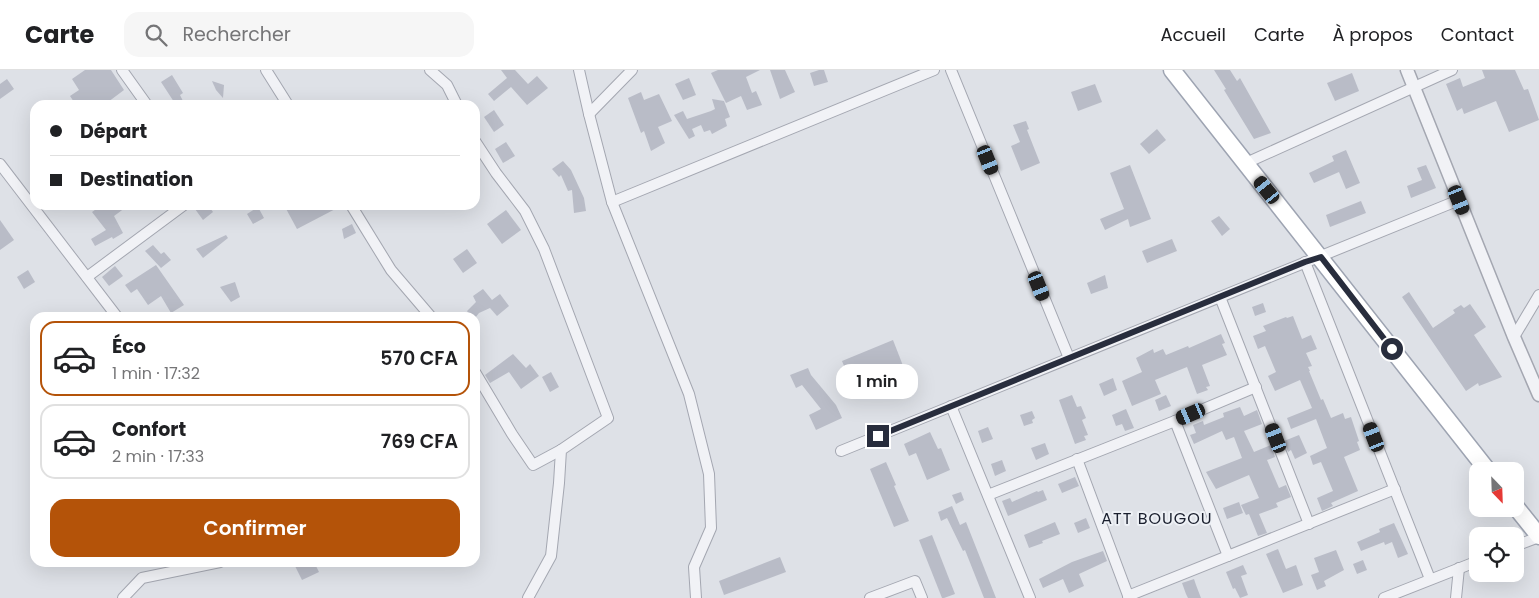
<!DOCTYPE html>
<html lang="fr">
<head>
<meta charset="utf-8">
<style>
	:root { --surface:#fff; --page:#f6f6f6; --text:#202124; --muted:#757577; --line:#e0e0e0; --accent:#b45309 }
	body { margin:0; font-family:Poppins,sans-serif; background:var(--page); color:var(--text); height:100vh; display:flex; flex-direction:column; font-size:19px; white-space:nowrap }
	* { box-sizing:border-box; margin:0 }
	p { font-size:16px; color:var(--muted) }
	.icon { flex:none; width:28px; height:28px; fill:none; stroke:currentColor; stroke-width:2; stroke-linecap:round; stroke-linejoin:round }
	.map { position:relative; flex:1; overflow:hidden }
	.details { position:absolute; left:30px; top:242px; width:450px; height:255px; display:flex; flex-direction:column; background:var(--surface); border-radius:15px; box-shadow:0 5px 20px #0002 }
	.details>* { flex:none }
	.banner { position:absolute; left:30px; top:30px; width:450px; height:110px; border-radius:15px; box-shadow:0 5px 20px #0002; display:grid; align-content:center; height:110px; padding:0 20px; background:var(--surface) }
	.needle { width:32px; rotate:157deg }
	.fabs { position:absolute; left:1469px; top:392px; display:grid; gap:10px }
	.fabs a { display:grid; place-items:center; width:55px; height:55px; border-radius:10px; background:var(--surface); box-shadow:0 5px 20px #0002; font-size:25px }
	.end { position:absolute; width:22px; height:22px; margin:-11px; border:6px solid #282d3d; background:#fff; box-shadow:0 0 0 2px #fff }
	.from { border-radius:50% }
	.bubble { position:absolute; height:35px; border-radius:15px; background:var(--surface); box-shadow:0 5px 20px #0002; font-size:16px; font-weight:600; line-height:35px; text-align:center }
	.car { position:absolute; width:15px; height:30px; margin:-15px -8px; border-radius:6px; box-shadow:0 0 4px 1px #0007; background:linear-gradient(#222 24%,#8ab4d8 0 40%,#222 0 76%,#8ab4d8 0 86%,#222 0) }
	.banner b { display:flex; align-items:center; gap:18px; height:48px; font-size:19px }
	.banner b+b { border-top:1px solid var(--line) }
	.banner i { width:12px; height:12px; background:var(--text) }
	ul { padding:9px 0 0; list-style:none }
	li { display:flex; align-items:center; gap:15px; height:75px; margin:0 10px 8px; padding:0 10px; border:2px solid var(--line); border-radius:15px }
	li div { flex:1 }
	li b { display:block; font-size:19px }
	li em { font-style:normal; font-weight:600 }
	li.selected { border-color:var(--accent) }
	li>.icon { width:45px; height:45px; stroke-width:1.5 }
	.cta { display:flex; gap:10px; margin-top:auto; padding:10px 20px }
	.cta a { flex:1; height:58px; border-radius:15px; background:var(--accent); color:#fff; font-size:20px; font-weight:600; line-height:58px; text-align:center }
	header { display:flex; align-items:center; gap:30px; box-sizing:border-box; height:70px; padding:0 25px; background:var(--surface); border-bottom:1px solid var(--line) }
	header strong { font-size:24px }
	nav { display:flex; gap:28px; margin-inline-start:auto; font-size:18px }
	.search { width:350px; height:45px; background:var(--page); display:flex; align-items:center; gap:12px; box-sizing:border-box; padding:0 18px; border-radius:15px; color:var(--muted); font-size:19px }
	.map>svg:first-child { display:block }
	.building { fill:#b9bcc7 }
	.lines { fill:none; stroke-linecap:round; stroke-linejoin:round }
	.minor-casing { stroke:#a4a7b1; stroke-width:12 }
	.tertiary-casing { stroke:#a4a7b1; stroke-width:15 }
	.primary-casing { stroke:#9ea4b2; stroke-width:19 }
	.minor { stroke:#f1f2f6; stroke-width:10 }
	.tertiary { stroke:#f1f2f6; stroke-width:12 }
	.primary { stroke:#fff; stroke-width:16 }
	.route { stroke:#282d3d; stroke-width:6 }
	.labels { text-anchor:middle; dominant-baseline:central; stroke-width:4; stroke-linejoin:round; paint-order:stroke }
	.quarter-label { font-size:16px; letter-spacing:1px; fill:#1a1f2e; stroke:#edf0f5 }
</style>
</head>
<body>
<header>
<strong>Carte</strong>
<div class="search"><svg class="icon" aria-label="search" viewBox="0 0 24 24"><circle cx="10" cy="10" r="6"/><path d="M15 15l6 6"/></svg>Rechercher</div>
<nav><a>Accueil</a><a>Carte</a><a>À propos</a><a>Contact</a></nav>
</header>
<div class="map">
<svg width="1539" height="528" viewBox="0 0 1539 528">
	<rect width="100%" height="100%" fill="#dee1e7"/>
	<g class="building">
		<path d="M85,0H111L124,20L104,35H76L70,26L79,20L72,9Z"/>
		<path d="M501,0H515L528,14L537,6L548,18L527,35L511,17L494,31L488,24L507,8Z"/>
		<path d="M718,0H760L746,7L752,23L756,21L762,35L747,40L741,26L726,33L711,3Z"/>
		<path d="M770,0H785L795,22L780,29Z"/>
		<path d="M819,0H824L828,12L814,16L810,3Z"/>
		<path d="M1214,0H1230L1237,11L1240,8L1271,63L1254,69L1224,20L1226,19Z"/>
		<path d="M1482,0H1515L1524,20L1528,19L1539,50L1509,62L1496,31L1464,44L1462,38L1457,41L1446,14L1460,8L1463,17L1485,8Z"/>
		<path d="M1352,3L1359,21L1335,31L1327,13Z"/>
		<path d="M172,5L183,23L180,25L185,35H176L161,12Z"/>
		<path d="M689,8L696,25L683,30L675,14Z"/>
		<path d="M7,9L14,19L0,29V14Z"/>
		<path d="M212,11L224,15L223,28L216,20Z"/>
		<path d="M1095,14L1102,32L1078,41L1071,22Z"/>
		<path d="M641,22L644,30L659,24L672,51L658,57L665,73L651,81L644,61L641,63L628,28Z"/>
		<path d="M712,29L724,31L730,47L725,49L727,56L712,64L710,60L704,62L701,55L692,59L695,66L689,69L674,45L683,41L687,49L711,41L715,39Z"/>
		<path d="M494,40L504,55L494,62L484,47Z"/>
		<path d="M1026,51L1029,59L1027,60L1040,93L1021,101L1011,76L1020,72L1013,55Z"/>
		<path d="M1157,59L1166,70L1149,84L1140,74Z"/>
		<path d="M506,72L515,86L503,93L495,79Z"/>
		<path d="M1346,80L1360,113L1346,119L1339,102L1314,113L1309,103L1334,91L1332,86Z"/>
		<path d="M563,91L571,100L584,128L586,141L574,143L572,120L568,121L561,105L559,107L552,99Z"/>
		<path d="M1130,95L1151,149L1130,157L1128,149L1105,160L1100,149L1124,139L1110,103Z"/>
		<path d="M1426,95L1436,118L1411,128L1407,116L1422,110L1417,98Z"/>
		<path d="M1361,131L1366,143L1330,157L1326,145Z"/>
		<path d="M102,135H129L114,146L123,163L113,169L112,167L95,176L91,169L106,160L92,142Z"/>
		<path d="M203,135H208L213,142L203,150L195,139Z"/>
		<path d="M284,135H343L297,159Z"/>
		<path d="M258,137L264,148L253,154L247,144Z"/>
		<path d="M506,140L521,160L502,174L487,154Z"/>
		<path d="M1219,146L1230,159L1222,166L1211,151Z"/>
		<path d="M0,150L14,170L0,180Z"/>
		<path d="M352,154L356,163L344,169L342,159Z"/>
		<path d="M226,165L228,168L203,188L196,179Z"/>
		<path d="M1172,169L1177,181L1147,193L1142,181Z"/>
		<path d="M153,175L161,184L164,182L171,190L161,198L145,181Z"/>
		<path d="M467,179L477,193L463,203L453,189Z"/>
		<path d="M156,195L184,235L171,243L161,226L148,235L137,219L131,223L125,215Z"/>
		<path d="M115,196L123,206L109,216L102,207Z"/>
		<path d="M28,200L35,212L24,219L17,207Z"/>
		<path d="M1105,205L1108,218L1091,224L1087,213Z"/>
		<path d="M235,212L240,227L231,232L220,217Z"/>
		<path d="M483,219L492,230L500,224L509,236L497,246L490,238L479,243L475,248H471L467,241L476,232L473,226Z"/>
		<path d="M1409,222L1433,258L1455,243L1453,240L1461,235L1464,238L1470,234L1486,257L1474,265L1502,307L1479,316L1478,313L1466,321L1402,227Z"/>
		<path d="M1263,233L1266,242L1255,246L1252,237Z"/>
		<path d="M1293,246L1302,269L1311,265L1317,279L1306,283L1312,296L1308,297L1310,301H1309L1321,330L1323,329L1331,348L1343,343L1345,349L1351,347L1359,371L1357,372L1360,380L1344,387L1358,421L1331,433L1333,436L1322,441L1317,428L1333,421L1321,392L1313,395L1310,386L1327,378L1316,349L1291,359L1287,348L1312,338L1300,310L1275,321L1268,306L1276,302L1265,276L1258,279L1253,266L1266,261L1263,256L1286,247L1287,248Z"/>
		<path d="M1221,264L1225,273L1222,274L1227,285L1202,295L1210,316L1206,317L1208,320L1197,324L1187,297L1155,310L1161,324L1132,336L1122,311L1142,302L1136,288L1153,279L1154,283L1163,279L1166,285L1188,276L1189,278Z"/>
		<path d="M893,270L907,306L857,327L842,291Z"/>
		<path d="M513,284L526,298L530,294L539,306L521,319L509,302L490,313L485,305Z"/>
		<path d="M808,298L811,305L836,335L842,348L816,360L809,345L821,339L802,315L796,318L790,305Z"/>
		<path d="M551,302L559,317L550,322L542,307Z"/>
		<path d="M1113,308L1117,320L1104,326L1099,314Z"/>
		<path d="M1072,325L1077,337L1081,336L1086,348L1082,350L1088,365L1084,366L1086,370L1075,374L1059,330Z"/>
		<path d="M1166,325L1171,336L1159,341L1155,330Z"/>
		<path d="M1240,337L1244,346L1257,340L1262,354L1244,361L1254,382L1271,375L1275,387L1267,390L1279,418L1286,415L1291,427L1276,433L1278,437L1259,444L1267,463L1258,466L1249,444L1246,445L1241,435L1259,428L1249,405L1216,419L1206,402L1242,388L1234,367L1226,370L1222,361L1194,374L1190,365L1196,363L1193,355L1203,351L1204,355L1224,347L1223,343Z"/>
		<path d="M1126,339L1134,358L1125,361L1122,354L1116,356L1112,345Z"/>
		<path d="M1032,341L1035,348L1032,350L1033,353L1024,356L1020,345Z"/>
		<path d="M988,357L993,369L982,373L978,361Z"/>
		<path d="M930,362L938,379L941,378L950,400L927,410L916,383L909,386L904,374Z"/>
		<path d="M1299,365L1307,383L1295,389L1291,380L1288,382L1284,371Z"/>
		<path d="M1045,373L1049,384L1036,390L1031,378Z"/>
		<path d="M1002,390L1006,401L995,406L991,394Z"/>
		<path d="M886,392L896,415L894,416L909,451L894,457L870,399Z"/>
		<path d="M1075,407L1079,416L1062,423L1058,414Z"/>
		<path d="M1043,420L1047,430L1008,446L1002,431L1010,428L1012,432L1037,421L1038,422Z"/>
		<path d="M961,422L964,430L956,434L952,425Z"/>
		<path d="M1239,432L1243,443L1227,449L1223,438Z"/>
		<path d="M952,436L960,455L966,452L996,528H984L965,480L963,481L947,448L941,451L938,442Z"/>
		<path d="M1086,448L1090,458L1078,463L1074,453Z"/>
		<path d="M1055,452L1060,464L1042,471L1043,473L1029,478L1024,465Z"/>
		<path d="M1394,453L1408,484L1398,488L1392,472L1385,475L1384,472L1361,481L1357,472L1380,462L1379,459Z"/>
		<path d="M932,465L955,524L944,528H942L919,470Z"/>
		<path d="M1278,479L1286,499L1296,495L1303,515L1283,523L1266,484Z"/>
		<path d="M1336,480L1344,500L1324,511L1326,516L1317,520L1311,505L1319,502L1314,488Z"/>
		<path d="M1103,481L1107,491L1079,504L1084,516L1069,523L1063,509L1043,518L1039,509L1072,492Z"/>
		<path d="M780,487L786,502L724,525L719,511Z"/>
		<path d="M1363,490L1367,500L1357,504L1353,494Z"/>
		<path d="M293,492H314L319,502L302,510Z"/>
		<path d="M1243,495L1247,504L1241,506L1248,525L1240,528L1235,518L1233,519L1226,502Z"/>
		<path d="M1194,509L1196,515L1201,528H1188L1186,524L1182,513Z"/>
	</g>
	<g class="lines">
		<g class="minor-casing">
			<g id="minor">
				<path d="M122,0L147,35"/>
				<path d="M266,0L288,35"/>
				<path d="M430,0L447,15L457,35"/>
				<path d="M579,0L589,44L612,132L689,324L709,404L711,458L694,497L696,528"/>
				<path d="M951,0L1069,288"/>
				<path d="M589,44L632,0"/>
				<path d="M475,71L496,103L525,141L544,179L608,348L561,380L559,413L551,486L528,528"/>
				<path d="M1246,93L1452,0"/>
				<path d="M0,94L118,248"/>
				<path d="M612,132L934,0"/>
				<path d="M351,135L391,200L432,248"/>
				<path d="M1305,192L1430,509"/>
				<path d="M87,207L184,135"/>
				<path d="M1220,227L1309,454"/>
				<path d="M1514,267L1539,225"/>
				<path d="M475,302L512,364L533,395L561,380"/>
				<path d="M951,336L1030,528"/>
				<path d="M1175,351L1228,486"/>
				<path d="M841,381L1459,130"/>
				<path d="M1077,389L1129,528"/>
				<path d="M988,425L1175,351L1256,317"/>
				<path d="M1515,476L1539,467"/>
				<path d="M1128,526L1395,419"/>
				<path d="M123,528L142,508L220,492"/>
				<path d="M870,528L915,511L922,528"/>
				<path d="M1384,528L1478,491"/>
				<path d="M1456,528L1459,498"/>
			</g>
		</g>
		<g class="tertiary-casing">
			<path id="tertiary" d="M1407,0L1514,267L1539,325"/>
		</g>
		<g class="primary-casing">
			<g id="primary">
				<path d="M1172,0L1488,401"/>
				<path d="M1515,436L1539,466"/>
			</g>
		</g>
		<use href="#minor" class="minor"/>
		<use href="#tertiary" class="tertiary"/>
		<use href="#primary" class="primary"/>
	</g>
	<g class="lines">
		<path class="route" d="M878,366L1305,192L1321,187L1392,279"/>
	</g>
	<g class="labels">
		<g class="quarter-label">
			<text x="1157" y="448">ATT BOUGOU</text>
		</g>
	</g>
</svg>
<div class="fabs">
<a><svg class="needle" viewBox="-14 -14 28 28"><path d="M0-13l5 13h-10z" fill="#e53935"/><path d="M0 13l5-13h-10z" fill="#757577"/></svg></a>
<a><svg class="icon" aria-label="locate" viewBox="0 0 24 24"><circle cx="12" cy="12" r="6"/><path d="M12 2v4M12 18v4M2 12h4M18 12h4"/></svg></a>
</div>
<i class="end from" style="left:1392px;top:279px"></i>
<i class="end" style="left:878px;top:366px"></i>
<div class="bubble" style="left:836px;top:294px;width:82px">1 min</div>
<i class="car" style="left:988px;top:90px;rotate:158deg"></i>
<i class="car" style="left:1267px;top:120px;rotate:321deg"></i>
<i class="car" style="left:1459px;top:130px;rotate:158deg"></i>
<i class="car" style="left:1039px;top:216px;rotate:158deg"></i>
<i class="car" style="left:1191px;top:344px;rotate:247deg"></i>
<i class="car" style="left:1374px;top:367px;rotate:339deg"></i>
<i class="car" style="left:1276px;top:368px;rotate:339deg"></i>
<div class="banner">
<b><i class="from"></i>Départ</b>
<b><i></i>Destination</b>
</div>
<section class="details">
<ul>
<li class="selected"><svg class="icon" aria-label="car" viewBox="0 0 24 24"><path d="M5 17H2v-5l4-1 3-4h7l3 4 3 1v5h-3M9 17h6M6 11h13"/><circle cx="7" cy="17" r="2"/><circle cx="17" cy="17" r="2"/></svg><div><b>Éco</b><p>1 min · 17:32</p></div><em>570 CFA</em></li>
<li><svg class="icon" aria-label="car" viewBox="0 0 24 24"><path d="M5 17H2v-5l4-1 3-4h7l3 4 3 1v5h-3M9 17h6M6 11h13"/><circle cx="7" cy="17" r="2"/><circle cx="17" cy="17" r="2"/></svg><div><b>Confort</b><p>2 min · 17:33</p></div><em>769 CFA</em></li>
</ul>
<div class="cta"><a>Confirmer</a></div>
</section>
</div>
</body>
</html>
